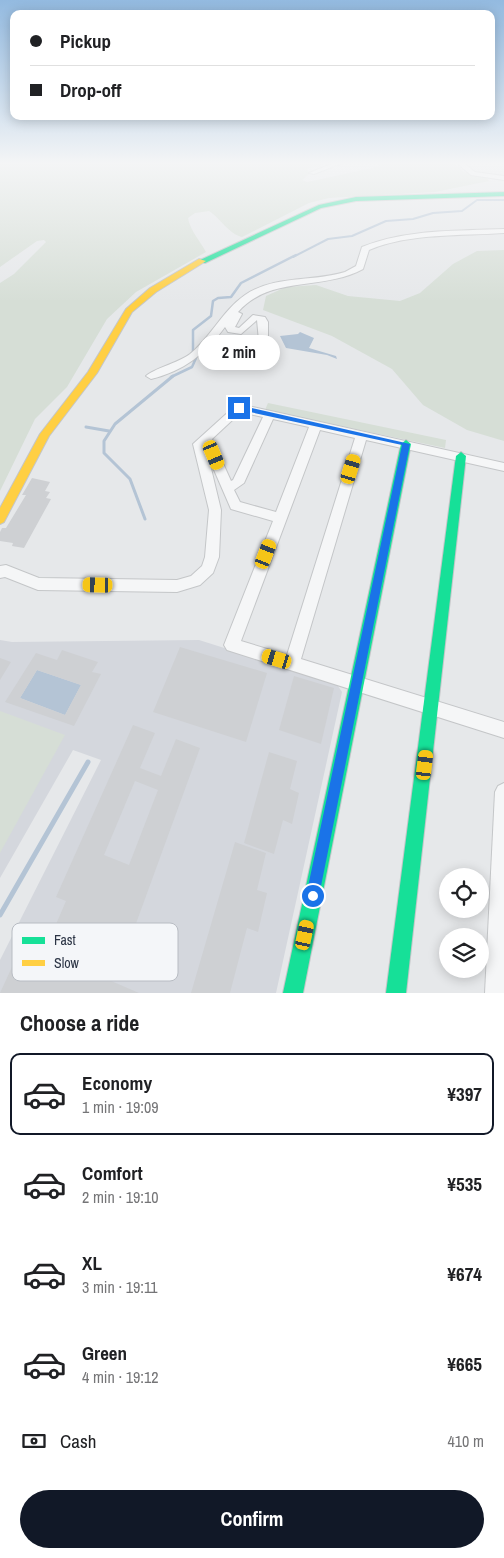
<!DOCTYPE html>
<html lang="en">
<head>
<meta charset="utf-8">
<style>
	:root { --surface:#fff; --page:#f2f2f2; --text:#202124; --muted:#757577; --line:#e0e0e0; --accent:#111827 }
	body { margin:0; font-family:"Archivo Narrow",sans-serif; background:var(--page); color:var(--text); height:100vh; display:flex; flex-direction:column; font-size:19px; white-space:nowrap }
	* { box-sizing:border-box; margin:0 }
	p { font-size:16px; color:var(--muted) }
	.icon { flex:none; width:28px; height:28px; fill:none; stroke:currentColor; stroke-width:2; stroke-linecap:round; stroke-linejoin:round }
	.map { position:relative; height:993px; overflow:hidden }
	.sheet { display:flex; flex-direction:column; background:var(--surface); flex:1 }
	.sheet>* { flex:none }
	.top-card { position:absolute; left:10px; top:10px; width:485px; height:110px; border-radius:10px; box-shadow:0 2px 12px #0003; display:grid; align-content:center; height:110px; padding:0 20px; background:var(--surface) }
	.fabs { position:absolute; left:439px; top:868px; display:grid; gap:10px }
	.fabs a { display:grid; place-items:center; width:50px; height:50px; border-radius:50%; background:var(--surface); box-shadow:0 2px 12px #0003; font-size:25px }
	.end { position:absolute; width:22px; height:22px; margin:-11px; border:6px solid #1a73e8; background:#fff; box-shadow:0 0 0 2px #fff }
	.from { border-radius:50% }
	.bubble { position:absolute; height:35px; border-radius:18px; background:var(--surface); box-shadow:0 2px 12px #0003; font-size:16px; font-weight:800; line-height:35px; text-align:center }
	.car { position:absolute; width:15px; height:30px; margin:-15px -8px; border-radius:6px; box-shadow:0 0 4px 1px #0007; background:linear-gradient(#f5c518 24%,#345 0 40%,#f5c518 0 76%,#345 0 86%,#f5c518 0) }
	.top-card b { display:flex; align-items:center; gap:18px; height:48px; font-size:19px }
	.top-card b+b { border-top:1px solid var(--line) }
	.top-card i { width:12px; height:12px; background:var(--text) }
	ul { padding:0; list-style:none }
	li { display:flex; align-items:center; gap:15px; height:82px; margin:0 10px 8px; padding:0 10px; border:2px solid transparent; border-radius:10px }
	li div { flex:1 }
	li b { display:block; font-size:19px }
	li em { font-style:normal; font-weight:800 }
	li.active { border-color:var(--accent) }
	li>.icon { width:45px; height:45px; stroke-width:1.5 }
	h2 { padding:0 20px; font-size:22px; line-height:60px }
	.pay { display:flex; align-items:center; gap:12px; height:55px; padding:0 20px; font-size:19px }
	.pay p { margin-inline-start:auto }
	.cta { display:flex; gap:10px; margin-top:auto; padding:10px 20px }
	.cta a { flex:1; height:58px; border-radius:30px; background:var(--accent); color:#fff; font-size:20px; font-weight:800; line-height:58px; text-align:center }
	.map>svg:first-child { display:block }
	.built { fill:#d4d7dd }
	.green { fill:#d6ded6 }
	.water { fill:#b4c4d5 }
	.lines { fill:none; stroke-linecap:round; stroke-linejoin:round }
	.stream-far3 { stroke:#b4c4d5; stroke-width:2 }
	.stream-far2 { stroke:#b4c4d5; stroke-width:2.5 }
	.stream-far1 { stroke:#b4c4d5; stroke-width:3 }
	.stream { stroke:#b4c4d5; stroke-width:5 }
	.building { fill:#ced0d3; fill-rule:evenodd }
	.street-casing { stroke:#c4c6c8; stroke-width:2 }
	.fast-casing { stroke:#c4c6c8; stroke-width:2 }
	.slow-casing { stroke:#c4c6c8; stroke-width:2 }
	.street { fill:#f5f6f7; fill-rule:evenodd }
	.fast { fill:#16e098; fill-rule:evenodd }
	.slow { fill:#ffcf43; fill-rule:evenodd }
	.route { fill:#1a73e8 }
	.key { fill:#f4f6f9; stroke:#b8bcc3; stroke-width:1 }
	.key-label { font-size:14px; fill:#2b3445 }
</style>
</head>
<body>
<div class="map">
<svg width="504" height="993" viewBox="0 0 504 993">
	<rect width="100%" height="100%" fill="#e6e8ea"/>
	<path class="built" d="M0,640L12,642L199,640L336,683L342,692L276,993H0V960L101,760L73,750L0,878Z"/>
	<g class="green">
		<path d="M0,163H330L306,169L310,173L302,180L307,182L372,168L384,163H454L464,172L486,177L489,181L435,192L329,198L309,203L242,237C229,234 221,219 209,211L195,213L188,218C190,230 200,241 206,252L136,292L107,319L67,387L35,419L0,491V283L14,274L46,242L44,240L37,241L0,267Z"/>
		<path d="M504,250V441L467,430L423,405L392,369L332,336L263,310L266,296L286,287L316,285L348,296L400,301L420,293L453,264L477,251Z"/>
		<path d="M268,403L446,440L445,448L265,410Z"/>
		<path d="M0,711L65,735L0,853Z"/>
	</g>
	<g class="water">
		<path d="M300,332L314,338L309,348L336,356L337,359L327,355L286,348L280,336L298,334Z"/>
		<path d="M37,670L81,685L65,715L20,698Z"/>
	</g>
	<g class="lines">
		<path class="stream-far3" d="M293,257L328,239L352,236L386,221L413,219L433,213L462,211L477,200H504"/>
		<g class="stream-far2">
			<path d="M193,354V330L211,316L213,301L218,298L231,297L241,283L296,255"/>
			<path d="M171,377L192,367L196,358"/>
		</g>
		<g class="stream-far1">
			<path d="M86,427L109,431"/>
			<path d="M145,519L130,479L104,453V441L115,424L173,376"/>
		</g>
		<path class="stream" d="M0,915L88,762"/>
	</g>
	<g class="building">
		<path d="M32,478L50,482L45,491L50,492L46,498L51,499L24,548L12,546L13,543L0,541V532L2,528H6L26,495H22Z"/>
		<path d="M180,647L267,673L246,742L153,712Z"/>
		<path d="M62,650L98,662L92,672L101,674L74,726L5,702L36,653L57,660ZM37,670L81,685L65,715L20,698Z"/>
		<path d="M0,658L11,662L0,680Z"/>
		<path d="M294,676L334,688L321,744L279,730Z"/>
		<path d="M133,725L155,733L140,768L161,776L176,739L200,748L134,929L128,927L109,980L139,993H0L23,943L44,952L66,901L56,897ZM135,781L158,790L129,865L104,855Z"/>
		<path d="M269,752L297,761L290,789L299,793L292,824L283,820L274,854L244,843Z"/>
		<path d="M235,842L266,853L257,890L267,893L258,932L247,928L230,993H191Z"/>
	</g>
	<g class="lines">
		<g class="street-casing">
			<g id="street">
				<path d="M334,163H342L314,174L309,173Z"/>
				<path d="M457,163H464L475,172L504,176V180L471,175Z"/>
				<path d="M504,229V233C460,236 409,233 369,250L363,269C323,291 270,275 238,312L242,314L235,327L239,328L253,315L265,317L268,322V356H250L240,362L235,359L245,351H260L257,320L241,334L228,332L225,327C205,354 184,371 151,379L146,376C153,369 178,363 190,354C211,337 223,310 245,295C274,275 313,282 345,272L356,266L362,247C406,229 458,231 504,229Z"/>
				<path d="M239,404L504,463V471L366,440L301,659L504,722V738L227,650L224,645L273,521L231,509L208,456L221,510L219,557L213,573L200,585L177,592L38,590L5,577L0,578V566L6,565L39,578L177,580L191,576L202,566L205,557L209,510L193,444L235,406ZM241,412L263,417L233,480L231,481L212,439ZM273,419L309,427L276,512L240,502L234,490L244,483ZM320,430L355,438L287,655L241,641Z"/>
				<path d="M504,783V993H485L495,792L498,786Z"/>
			</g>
		</g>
		<g class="fast-casing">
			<g id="fast">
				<path d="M504,192V196L356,201L321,208L205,263L198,261L319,205L356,197Z"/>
				<path d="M406,440L411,444L303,993H283L401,444Z"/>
				<path d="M461,452L466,456L406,993H386L456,456Z"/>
			</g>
		</g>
		<g class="slow-casing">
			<path id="slow" d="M199,259L206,261L156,292L132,312L97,373L49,436L4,522L0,524V508L40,434L88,372L126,309L150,288Z"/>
		</g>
		<use href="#street" class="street"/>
		<use href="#fast" class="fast"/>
		<use href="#slow" class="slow"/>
	</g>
	<linearGradient id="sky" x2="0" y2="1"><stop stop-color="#93bae0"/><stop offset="0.54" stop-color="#f4f5f6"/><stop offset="1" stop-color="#f4f5f6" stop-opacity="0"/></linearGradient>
	<rect width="504" height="302" fill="url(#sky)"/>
	<path class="route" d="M239,405L410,444L319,896L317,901L313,903L308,901L306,896L402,445L236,409Z"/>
	<rect x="12" y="923" width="166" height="58" rx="8" class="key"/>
	<rect x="22" y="937" width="23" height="7" fill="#16e098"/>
	<rect x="22" y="960" width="23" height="6" fill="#ffcf43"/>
	<g class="key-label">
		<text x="54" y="945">Fast</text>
		<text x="54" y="968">Slow</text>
	</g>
</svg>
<div class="fabs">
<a><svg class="icon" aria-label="locate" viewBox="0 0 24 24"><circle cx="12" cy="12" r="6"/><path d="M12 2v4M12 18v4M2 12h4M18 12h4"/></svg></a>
<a><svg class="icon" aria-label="layers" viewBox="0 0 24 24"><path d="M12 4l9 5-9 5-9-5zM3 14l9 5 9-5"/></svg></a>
</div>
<i class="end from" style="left:313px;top:896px"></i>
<i class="end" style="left:239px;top:408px"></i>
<div class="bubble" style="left:198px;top:335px;width:82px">2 min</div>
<i class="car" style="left:214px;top:455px;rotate:157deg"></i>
<i class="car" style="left:351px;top:469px;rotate:17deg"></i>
<i class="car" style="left:266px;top:554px;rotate:21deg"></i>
<i class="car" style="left:98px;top:585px;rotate:271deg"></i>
<i class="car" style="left:277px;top:659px;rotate:287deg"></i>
<i class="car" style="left:425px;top:765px;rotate:7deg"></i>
<i class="car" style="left:305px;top:935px;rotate:12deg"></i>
<div class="top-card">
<b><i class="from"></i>Pickup</b>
<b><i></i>Drop-off</b>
</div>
</div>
<section class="sheet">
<h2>Choose a ride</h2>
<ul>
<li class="active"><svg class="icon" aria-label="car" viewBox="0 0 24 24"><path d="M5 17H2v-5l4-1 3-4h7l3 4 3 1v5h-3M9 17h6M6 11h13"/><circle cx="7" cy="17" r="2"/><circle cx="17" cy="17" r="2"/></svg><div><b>Economy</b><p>1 min · 19:09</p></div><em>¥397</em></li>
<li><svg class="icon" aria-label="car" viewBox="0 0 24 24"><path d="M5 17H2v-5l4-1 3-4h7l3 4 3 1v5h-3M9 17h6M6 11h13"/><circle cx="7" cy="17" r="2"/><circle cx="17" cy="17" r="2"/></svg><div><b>Comfort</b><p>2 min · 19:10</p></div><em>¥535</em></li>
<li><svg class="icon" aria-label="car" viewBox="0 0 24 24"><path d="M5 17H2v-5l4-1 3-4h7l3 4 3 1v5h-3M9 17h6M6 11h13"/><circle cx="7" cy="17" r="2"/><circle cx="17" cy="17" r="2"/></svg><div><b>XL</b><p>3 min · 19:11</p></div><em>¥674</em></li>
<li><svg class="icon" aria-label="car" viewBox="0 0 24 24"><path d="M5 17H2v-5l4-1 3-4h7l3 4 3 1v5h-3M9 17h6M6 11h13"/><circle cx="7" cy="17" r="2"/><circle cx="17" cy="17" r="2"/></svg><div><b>Green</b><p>4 min · 19:12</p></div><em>¥665</em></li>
</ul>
<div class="pay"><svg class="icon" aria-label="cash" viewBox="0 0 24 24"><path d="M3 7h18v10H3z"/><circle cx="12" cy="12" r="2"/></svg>Cash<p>410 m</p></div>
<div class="cta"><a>Confirm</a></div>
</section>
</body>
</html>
